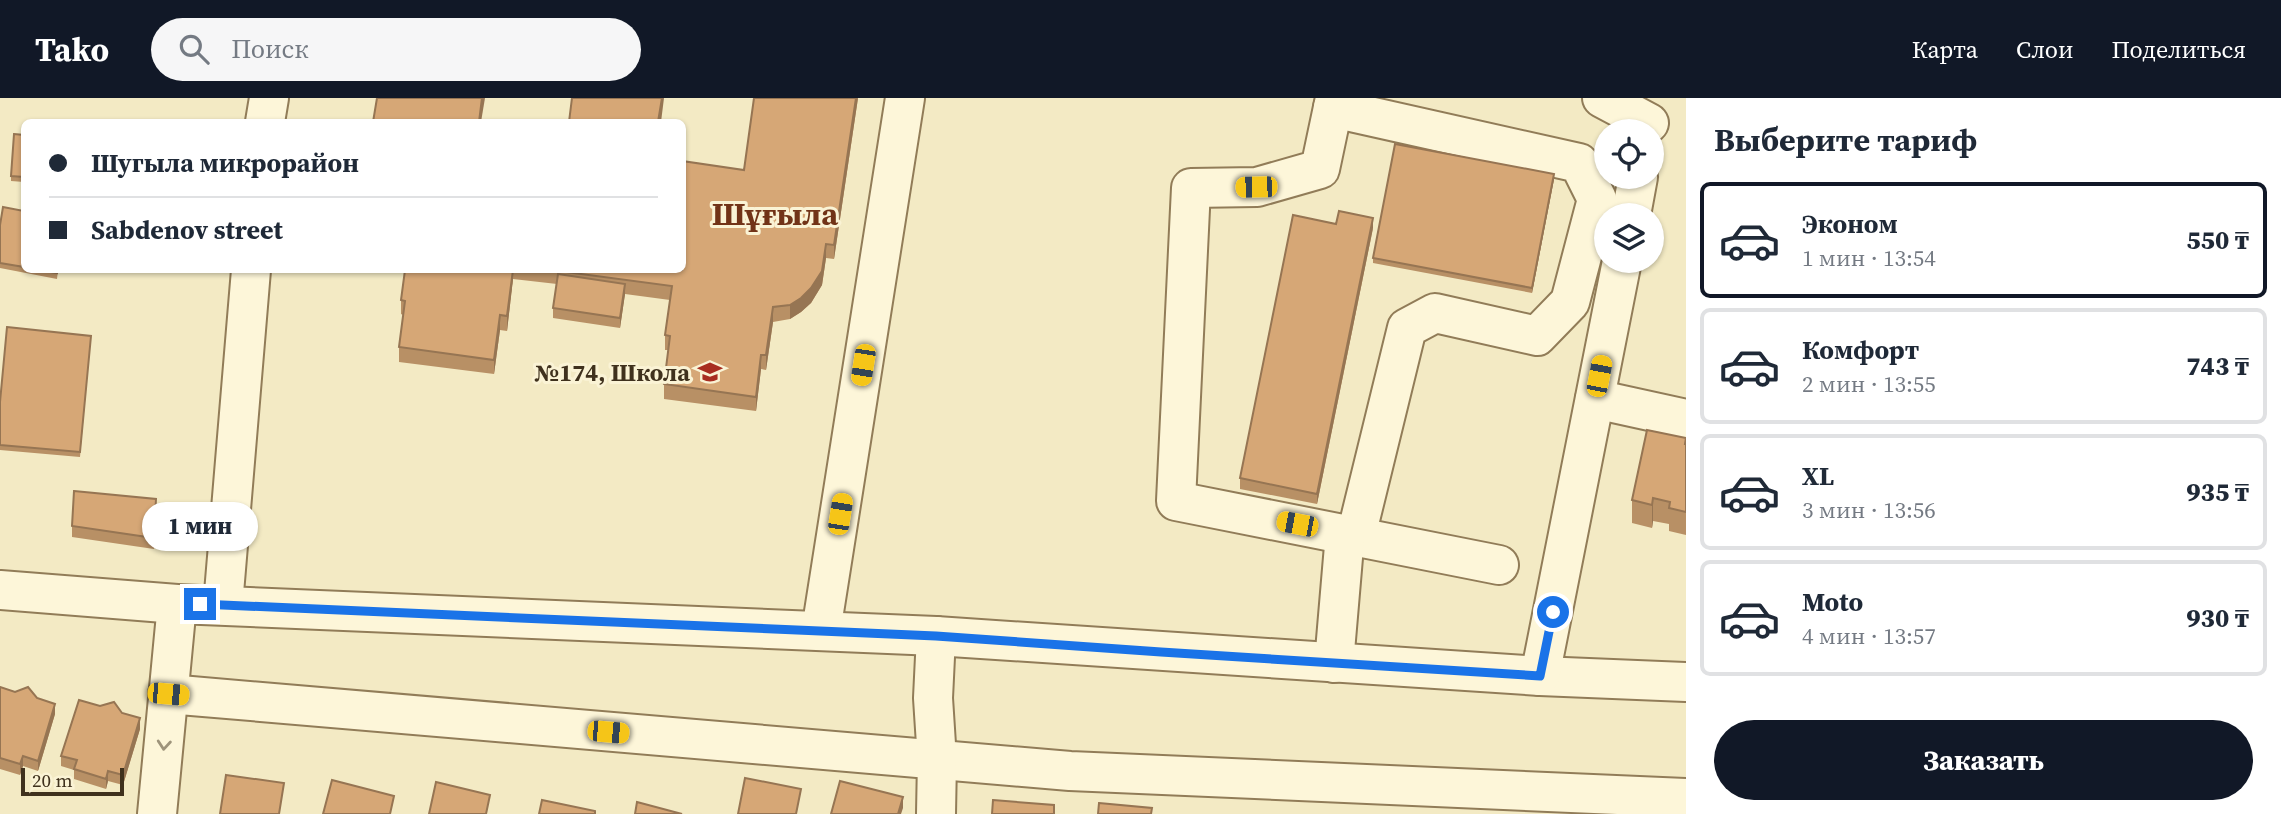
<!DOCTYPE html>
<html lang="ru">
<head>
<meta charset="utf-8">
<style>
	:root { --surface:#fff; --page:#f6f6f7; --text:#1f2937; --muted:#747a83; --line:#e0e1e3; --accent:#111827 }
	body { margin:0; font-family:"Source Serif 4",serif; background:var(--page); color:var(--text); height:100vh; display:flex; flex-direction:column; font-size:26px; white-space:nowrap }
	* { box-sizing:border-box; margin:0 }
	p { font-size:23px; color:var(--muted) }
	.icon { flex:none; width:38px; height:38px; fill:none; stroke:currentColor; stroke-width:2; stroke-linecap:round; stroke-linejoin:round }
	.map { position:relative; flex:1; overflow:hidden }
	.details { display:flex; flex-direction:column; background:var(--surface); width:595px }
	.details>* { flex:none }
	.top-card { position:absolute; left:21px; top:21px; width:665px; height:154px; border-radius:10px; box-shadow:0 2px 5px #0004; display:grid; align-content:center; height:154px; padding:0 28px; background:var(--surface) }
	.buttons { position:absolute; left:1594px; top:21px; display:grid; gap:14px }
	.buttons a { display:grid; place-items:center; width:70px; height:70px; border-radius:50%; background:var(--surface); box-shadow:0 2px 5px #0004; font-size:35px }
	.scale { position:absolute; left:21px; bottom:18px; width:103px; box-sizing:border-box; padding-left:7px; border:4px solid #3f311d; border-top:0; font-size:19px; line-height:24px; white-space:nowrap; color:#3f311d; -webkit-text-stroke:5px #faf3d5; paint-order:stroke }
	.end { position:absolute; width:32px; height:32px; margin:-16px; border:9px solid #1a73e8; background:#fff; box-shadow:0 0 0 4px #fff }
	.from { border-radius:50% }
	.bubble { position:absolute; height:49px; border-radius:24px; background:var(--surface); box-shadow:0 2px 5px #0004; font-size:23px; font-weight:800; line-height:49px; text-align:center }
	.car { position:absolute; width:21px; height:42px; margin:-21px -10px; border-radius:9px; box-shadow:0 0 5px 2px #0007; background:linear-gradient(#f5c518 24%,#345 0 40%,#f5c518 0 76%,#345 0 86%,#f5c518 0) }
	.top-card b { display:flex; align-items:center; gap:24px; height:66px; font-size:26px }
	.top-card b+b { border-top:2px solid var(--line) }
	.top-card i { width:18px; height:18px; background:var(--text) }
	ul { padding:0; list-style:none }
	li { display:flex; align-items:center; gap:21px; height:116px; margin:0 14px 10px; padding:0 14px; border:4px solid var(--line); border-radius:10px }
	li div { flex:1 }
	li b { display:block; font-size:26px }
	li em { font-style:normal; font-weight:800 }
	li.selected { border-color:var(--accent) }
	li>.icon { width:63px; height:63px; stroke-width:1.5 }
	h2 { padding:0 28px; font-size:32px; line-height:84px }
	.action { display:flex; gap:14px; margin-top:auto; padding:14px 28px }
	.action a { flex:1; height:80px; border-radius:42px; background:var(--accent); color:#fff; font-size:28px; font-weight:800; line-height:80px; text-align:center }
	header { display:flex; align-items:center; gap:42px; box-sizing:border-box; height:98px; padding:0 35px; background:var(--accent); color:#fff }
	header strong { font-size:33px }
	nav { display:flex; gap:38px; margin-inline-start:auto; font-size:24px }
	.search { width:490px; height:63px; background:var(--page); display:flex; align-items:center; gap:18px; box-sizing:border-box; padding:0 24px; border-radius:38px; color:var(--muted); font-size:26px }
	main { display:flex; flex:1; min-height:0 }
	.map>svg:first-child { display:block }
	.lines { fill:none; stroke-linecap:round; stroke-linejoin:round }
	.minor-casing { stroke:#917c58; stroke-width:42 }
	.minor { stroke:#fdf6d9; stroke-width:38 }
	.wall { fill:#b89065 }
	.shaded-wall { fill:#967553 }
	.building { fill:#d6a776; stroke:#967553; stroke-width:2 }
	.oneway { stroke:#9e947b }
	.route { stroke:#1a73e8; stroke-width:9 }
	.labels { text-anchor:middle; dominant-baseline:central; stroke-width:6; stroke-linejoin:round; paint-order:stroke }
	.poi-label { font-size:24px; font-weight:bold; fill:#3f311d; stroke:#faf3d5; text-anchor:end }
	.district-label { font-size:32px; font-weight:bold; fill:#713317; stroke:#faf3d5 }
</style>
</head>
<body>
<header>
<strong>Tako</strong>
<div class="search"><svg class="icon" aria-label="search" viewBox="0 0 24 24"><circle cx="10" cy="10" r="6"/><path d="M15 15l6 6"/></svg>Поиск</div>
<nav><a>Карта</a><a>Слои</a><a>Поделиться</a></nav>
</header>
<main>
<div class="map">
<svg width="1686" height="716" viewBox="0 0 1686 716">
	<rect width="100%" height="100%" fill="#f3eac4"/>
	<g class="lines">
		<g class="minor-casing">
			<g id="minor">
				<path d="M1335,0L1320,71L1257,89L1191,90L1176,403L1499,467"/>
				<path d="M1602,0L1649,25"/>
				<path d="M1333,10L1579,65L1597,101L1570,204L1537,238L1435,215L1407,230L1356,438"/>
				<path d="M265,24L269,0"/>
				<path d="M1631,117L1638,79"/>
				<path d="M1595,301L1686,321"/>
				<path d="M0,492L177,506L936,538L1540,578L1686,584"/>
				<path d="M223,507L251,172"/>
				<path d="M821,533L905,0"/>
				<path d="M1334,565L1345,436"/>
				<path d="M1540,578L1622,163"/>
				<path d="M168,596L1070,673L1686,700"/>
				<path d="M157,716L177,506"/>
				<path d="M936,716L937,662L933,600L936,538"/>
			</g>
		</g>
		<use href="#minor" class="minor"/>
	</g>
	<g class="wall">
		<path d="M858,0L834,161L826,160L822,187L811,205L801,214L790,221L773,224L766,272L761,271L756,313L664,301V286L668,252H665V237L670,202L625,196L620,230L553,220V210L557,186L513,181L507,233L500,232L494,276L399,264V249L403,217L401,216V202L405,172H682L744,72Z"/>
		<path d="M24,37V84L11,83V78Z"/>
		<path d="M1554,81L1532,195L1373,165V160Z"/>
		<path d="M24,113V172H58L57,181L0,170V127Z"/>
		<path d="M1373,130L1317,406L1240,391V380Z"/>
		<path d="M91,238L80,359L0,352V304Z"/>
		<path d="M1686,340V437L1669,433V426L1653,423L1652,430L1632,425V402Z"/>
		<path d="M156,401L154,451L72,439V428Z"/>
		<path d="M0,589L37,600L55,616L38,673L23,668L20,677L0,671Z"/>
		<path d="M122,615L140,631L123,687L108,683L106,691L74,681V672L61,668V658Z"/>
	</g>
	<g class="shaded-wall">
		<path d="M482,0H485L481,24H479Z"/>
		<path d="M662,0H664L661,24H658Z"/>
		<path d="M856,0H858L834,161V147Z"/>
		<path d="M1554,76V81L1532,195V190Z"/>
		<path d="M1373,120V130L1317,406V396Z"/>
		<path d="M826,146V160L822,187L811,205L801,214L790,221V207Z"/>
		<path d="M513,172V181L507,233V218Z"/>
		<path d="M625,186V196L620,230V220Z"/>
		<path d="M773,209V224L766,272V257Z"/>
		<path d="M500,217V232L494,276V262Z"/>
		<path d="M761,257V271L756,313V299Z"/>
		<path d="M1653,400V423L1652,430V407Z"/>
		<path d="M55,606V616L38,673V663Z"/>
		<path d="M140,620V631L123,687V677Z"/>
		<path d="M23,658V668L20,677V666Z"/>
		<path d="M108,673V683L106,691V681Z"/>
		<path d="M903,699V710L901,716H898Z"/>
	</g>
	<g class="building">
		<path d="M377,0H482L479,24H373Z"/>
		<path d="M572,0H662L658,24H569Z"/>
		<path d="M754,0H856L834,147L826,146L822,173L811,190L801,200L790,207L773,209L766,257H761L756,299L664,286L670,238L665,237L672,188L551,172H682V63L744,72Z"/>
		<path d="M14,36L24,37V79L11,78Z"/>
		<path d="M1395,46L1554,76L1532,190L1373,160Z"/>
		<path d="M3,109L24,113V169L0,165V127Z"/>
		<path d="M1339,113L1373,120L1317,396L1240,380L1293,117L1336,126Z"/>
		<path d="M37,172H57V175Z"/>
		<path d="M405,172H513L507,218L500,217L494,262L399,249L405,203L401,202Z"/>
		<path d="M558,176L625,186L620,220L553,210Z"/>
		<path d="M7,229L91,238L80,354L0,347V304Z"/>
		<path d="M1647,332L1686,340L1685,346H1686V414L1669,410L1670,404L1653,400L1652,407L1632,402Z"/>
		<path d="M74,393L156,401L154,440L72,428Z"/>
		<path d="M0,589L15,594L28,589L37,600L55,606L38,663L23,658L20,666L0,660Z"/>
		<path d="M79,602L100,608L114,604L122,615L140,620L123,677L108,673L106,681L74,671L77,662L61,658Z"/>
		<path d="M226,677L284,685L279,716H220Z"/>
		<path d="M745,680L801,691L796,716H738Z"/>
		<path d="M332,682L394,698L390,716H323Z"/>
		<path d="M840,683L903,699L898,716H831Z"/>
		<path d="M436,684L490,697L486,716H429Z"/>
		<path d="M542,702L595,713V716H539Z"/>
		<path d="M993,702L1054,707V716H992Z"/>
		<path d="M637,704L682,716H635Z"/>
		<path d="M1099,705L1152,710L1151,716H1098Z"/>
	</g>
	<defs><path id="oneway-chevron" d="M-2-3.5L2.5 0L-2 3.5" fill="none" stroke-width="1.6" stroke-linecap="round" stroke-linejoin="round" transform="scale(1.75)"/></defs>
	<use class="oneway" href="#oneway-chevron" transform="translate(164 647) rotate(95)"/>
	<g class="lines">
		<path class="route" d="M200,506L936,538L1161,554L1540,578L1553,514"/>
	</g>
	<defs>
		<g id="school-bare" transform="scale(1.89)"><path d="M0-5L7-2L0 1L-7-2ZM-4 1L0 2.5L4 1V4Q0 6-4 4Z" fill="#a82d20" stroke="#faf3d5" stroke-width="2.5" paint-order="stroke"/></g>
	</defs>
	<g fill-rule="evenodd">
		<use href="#school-bare" x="710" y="274"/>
	</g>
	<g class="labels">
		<g class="poi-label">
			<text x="690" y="274">№174, Школа</text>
		</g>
		<g class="district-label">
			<text x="775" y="116">Шұғыла</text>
		</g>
	</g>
</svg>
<div class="buttons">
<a><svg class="icon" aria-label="locate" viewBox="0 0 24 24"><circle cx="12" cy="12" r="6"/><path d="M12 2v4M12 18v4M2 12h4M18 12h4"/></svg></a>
<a><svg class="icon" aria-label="layers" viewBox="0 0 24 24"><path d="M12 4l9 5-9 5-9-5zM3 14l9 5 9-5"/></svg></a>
</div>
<div class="scale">20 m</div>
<i class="end from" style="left:1553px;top:514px"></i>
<i class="end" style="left:200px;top:506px"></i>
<div class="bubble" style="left:142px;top:404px;width:116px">1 мин</div>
<i class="car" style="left:1256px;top:89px;rotate:269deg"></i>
<i class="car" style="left:863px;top:267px;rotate:189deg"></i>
<i class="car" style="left:1599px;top:278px;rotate:11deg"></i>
<i class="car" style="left:840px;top:416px;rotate:9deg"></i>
<i class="car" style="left:1297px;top:426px;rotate:281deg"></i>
<i class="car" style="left:168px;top:596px;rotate:95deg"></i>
<i class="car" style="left:608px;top:634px;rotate:95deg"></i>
<div class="top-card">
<b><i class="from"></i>Шугыла микрорайон</b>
<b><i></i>Sabdenov street</b>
</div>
</div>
<section class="details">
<h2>Выберите тариф</h2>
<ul>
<li class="selected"><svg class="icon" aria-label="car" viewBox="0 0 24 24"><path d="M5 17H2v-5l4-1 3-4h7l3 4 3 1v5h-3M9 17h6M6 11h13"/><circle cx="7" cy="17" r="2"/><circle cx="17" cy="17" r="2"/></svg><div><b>Эконом</b><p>1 мин · 13:54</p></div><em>550 ₸</em></li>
<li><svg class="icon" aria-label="car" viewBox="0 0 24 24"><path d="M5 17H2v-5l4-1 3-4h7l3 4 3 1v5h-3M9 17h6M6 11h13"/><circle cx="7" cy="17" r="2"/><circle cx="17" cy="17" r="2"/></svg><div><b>Комфорт</b><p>2 мин · 13:55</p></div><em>743 ₸</em></li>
<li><svg class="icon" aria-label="car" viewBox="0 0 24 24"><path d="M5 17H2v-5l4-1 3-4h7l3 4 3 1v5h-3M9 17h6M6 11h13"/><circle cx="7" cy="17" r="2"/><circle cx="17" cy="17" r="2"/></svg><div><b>XL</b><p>3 мин · 13:56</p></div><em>935 ₸</em></li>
<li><svg class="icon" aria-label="car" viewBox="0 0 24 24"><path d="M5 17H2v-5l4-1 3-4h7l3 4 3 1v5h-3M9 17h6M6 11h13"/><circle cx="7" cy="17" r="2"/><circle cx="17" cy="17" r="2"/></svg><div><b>Moto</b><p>4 мин · 13:57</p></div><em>930 ₸</em></li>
</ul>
<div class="action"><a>Заказать</a></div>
</section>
</main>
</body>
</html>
